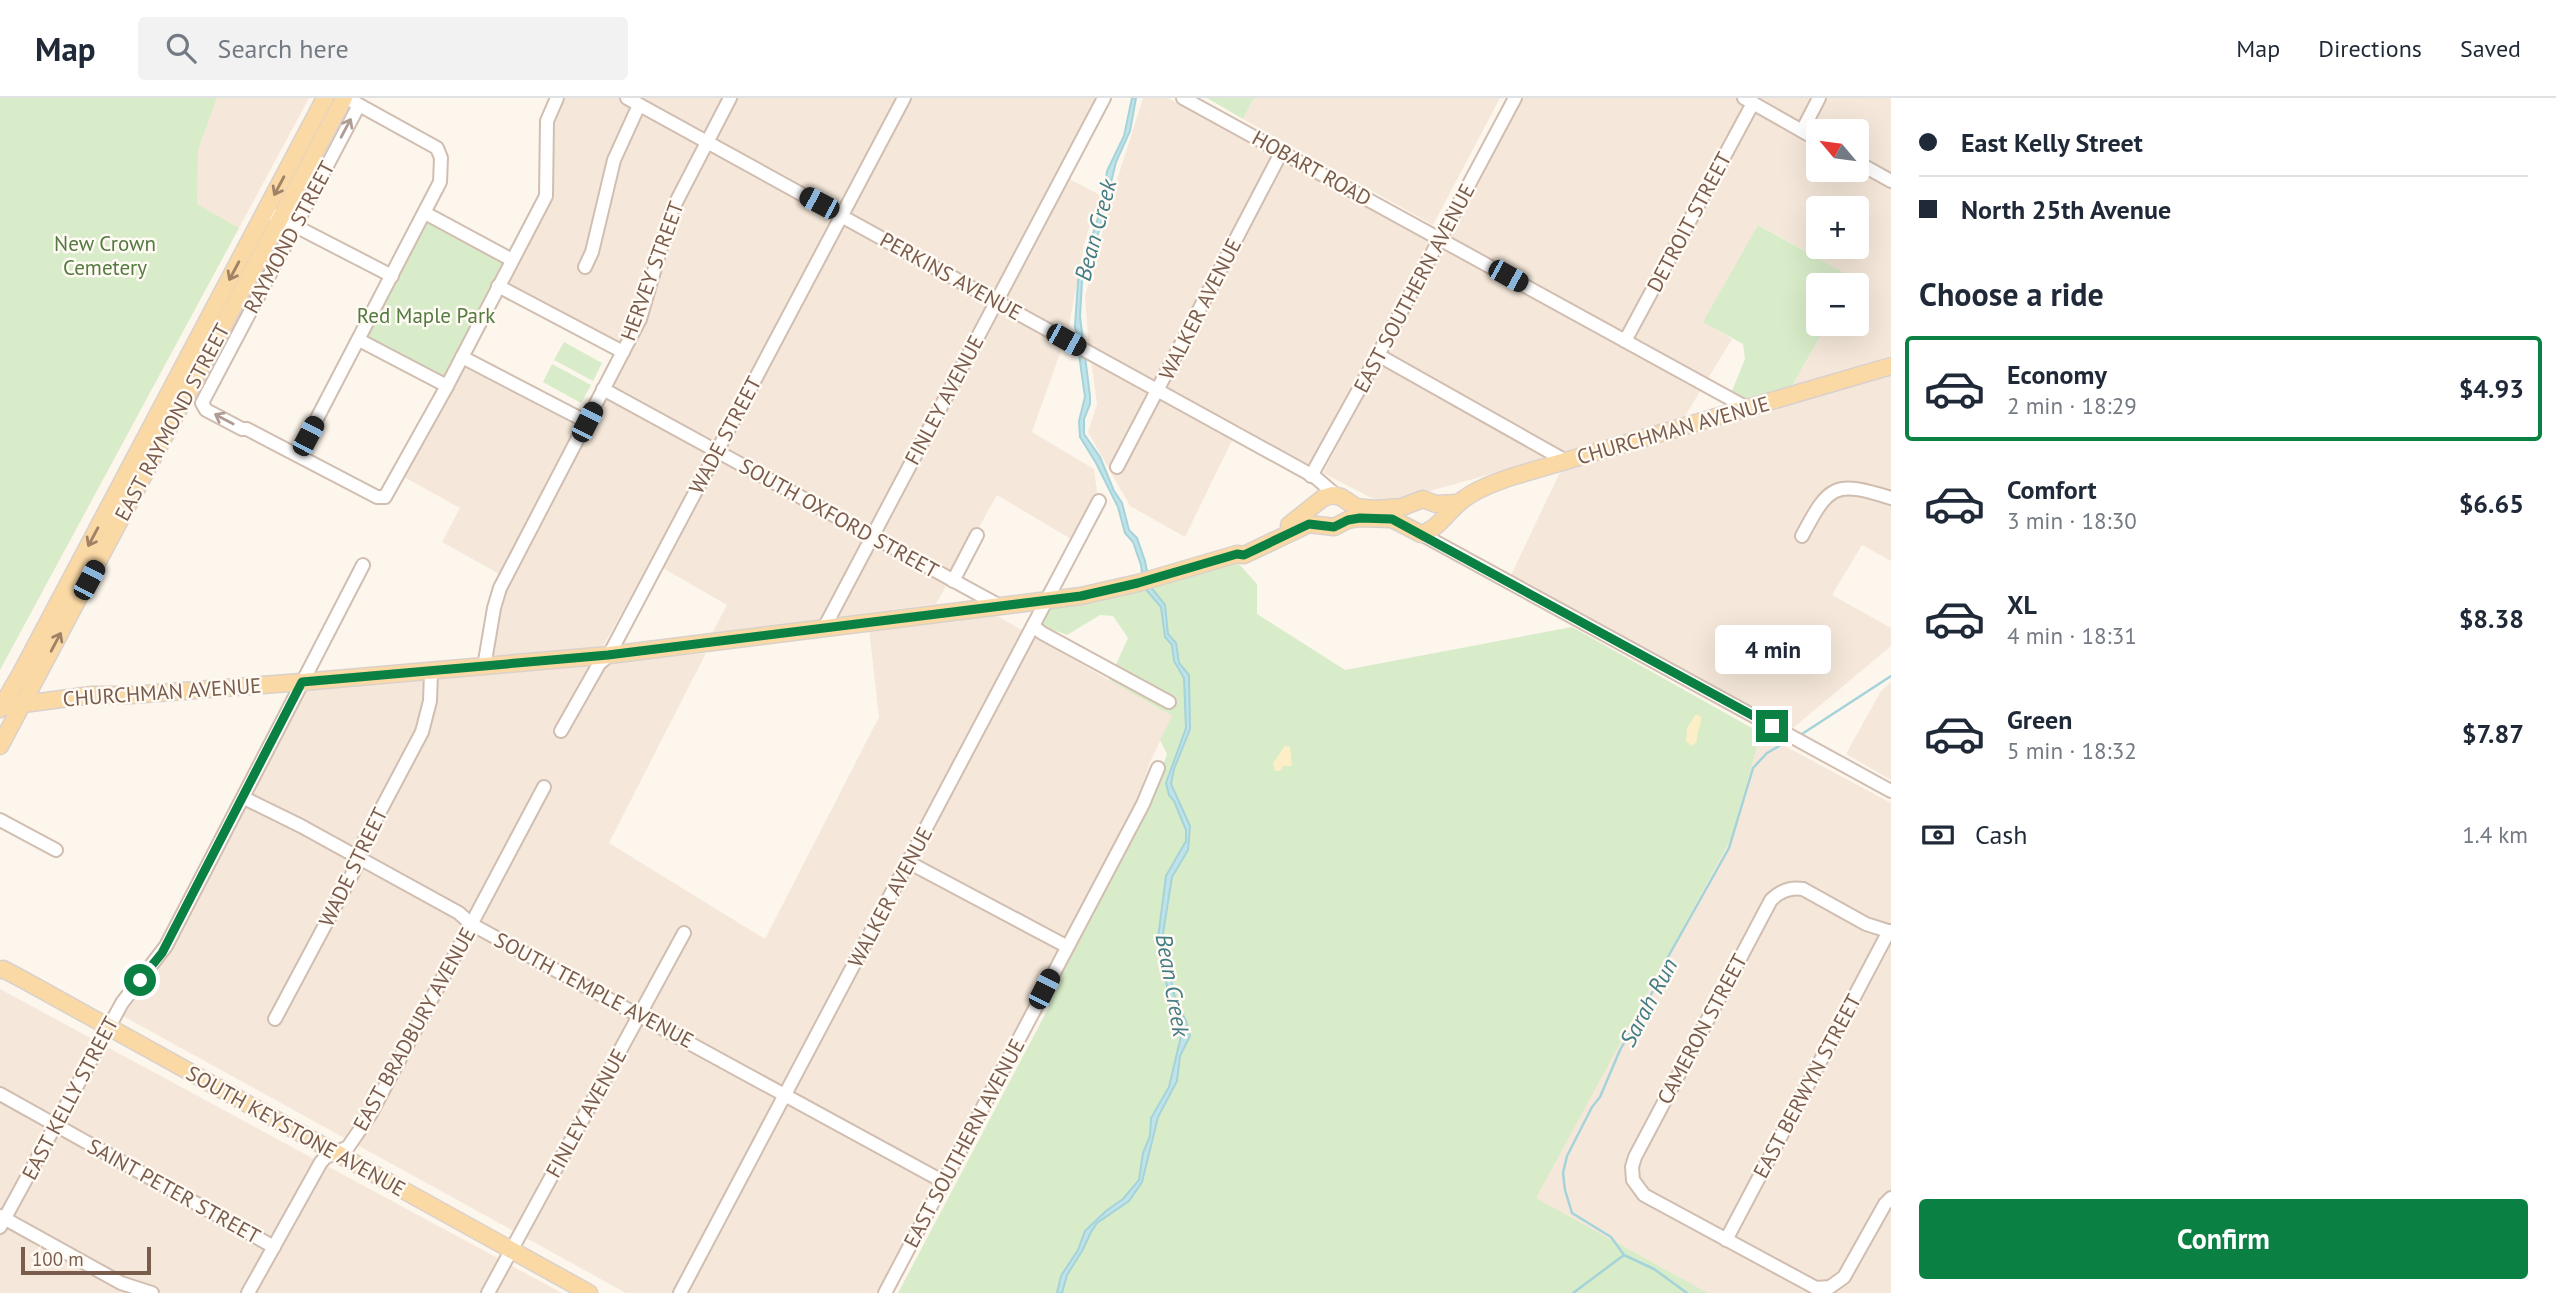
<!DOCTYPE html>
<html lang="en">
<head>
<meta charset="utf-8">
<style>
	:root { --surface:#fff; --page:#f2f2f3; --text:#1f2937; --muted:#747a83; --line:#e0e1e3; --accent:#0b8043 }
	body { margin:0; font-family:"PT Sans",sans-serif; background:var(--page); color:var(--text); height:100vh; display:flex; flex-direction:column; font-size:26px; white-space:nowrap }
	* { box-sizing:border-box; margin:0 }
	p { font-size:23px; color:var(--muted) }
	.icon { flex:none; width:38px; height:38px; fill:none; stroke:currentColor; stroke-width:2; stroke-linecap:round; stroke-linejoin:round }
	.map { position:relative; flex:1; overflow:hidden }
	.side { display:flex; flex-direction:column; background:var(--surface); width:665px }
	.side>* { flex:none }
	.guide { display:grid; align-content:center; height:154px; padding:0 28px; background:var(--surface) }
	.needle { width:46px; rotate:299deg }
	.controls { position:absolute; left:1806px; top:21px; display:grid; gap:14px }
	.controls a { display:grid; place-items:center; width:63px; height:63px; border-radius:7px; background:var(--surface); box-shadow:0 7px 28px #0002; font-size:35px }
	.scale { position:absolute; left:21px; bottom:18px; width:130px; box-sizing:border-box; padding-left:7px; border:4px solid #7a5c4d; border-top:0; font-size:19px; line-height:24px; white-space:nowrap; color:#7a5c4d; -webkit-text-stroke:5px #fffaf3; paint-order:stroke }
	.end { position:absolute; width:32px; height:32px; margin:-16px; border:9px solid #0b8043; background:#fff; box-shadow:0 0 0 4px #fff }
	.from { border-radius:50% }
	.bubble { position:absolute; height:49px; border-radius:7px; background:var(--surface); box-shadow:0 7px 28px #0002; font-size:23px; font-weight:700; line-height:49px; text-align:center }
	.car { position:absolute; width:21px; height:42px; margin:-21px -10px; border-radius:9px; box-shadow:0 0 5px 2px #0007; background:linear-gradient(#222 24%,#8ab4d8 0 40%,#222 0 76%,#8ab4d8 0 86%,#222 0) }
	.guide b { display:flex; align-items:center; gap:24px; height:66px; font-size:26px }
	.guide b+b { border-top:2px solid var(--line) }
	.guide i { width:18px; height:18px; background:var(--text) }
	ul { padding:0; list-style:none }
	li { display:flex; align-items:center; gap:21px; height:105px; margin:0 14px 10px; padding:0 14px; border:4px solid transparent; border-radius:7px }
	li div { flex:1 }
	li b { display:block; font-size:26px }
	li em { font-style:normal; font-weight:700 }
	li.selected { border-color:var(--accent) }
	li>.icon { width:63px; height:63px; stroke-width:1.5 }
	h2 { padding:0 28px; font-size:32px; line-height:84px }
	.pay { display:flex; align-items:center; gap:18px; height:77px; padding:0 28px; font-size:26px }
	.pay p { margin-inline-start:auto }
	.button { display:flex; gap:14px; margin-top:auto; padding:14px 28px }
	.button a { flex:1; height:80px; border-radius:7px; background:var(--accent); color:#fff; font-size:28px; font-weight:700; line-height:80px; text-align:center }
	header { display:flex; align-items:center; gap:42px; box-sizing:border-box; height:98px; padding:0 35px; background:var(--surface); border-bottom:2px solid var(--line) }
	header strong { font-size:33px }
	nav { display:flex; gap:38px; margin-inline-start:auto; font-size:24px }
	.search { width:490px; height:63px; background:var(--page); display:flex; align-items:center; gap:18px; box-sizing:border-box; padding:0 24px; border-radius:7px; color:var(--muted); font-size:26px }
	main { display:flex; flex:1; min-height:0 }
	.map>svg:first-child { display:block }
	.residential { fill:#f5e8da; fill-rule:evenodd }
	.green { fill:#d8ecc9 }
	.sand { fill:#fcefc7 }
	.water { fill:#bfe3e8; stroke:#a5d3da; stroke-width:2 }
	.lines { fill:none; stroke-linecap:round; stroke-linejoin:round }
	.stream { stroke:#a5d3da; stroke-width:2.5 }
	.minor-casing { stroke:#d1beb0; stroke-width:16 }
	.major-casing { stroke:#dad1cd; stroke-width:19 }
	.minor { stroke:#fff; stroke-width:12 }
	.major { stroke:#fbd9a5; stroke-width:16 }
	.oneway { stroke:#af9d94 }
	.oneway2 { stroke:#a18267 }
	.route { stroke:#0b8043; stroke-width:9 }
	.labels { text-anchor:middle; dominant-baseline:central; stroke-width:5; stroke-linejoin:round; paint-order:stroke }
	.street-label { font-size:21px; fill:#7a5c4d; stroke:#fffaf3 }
	.park-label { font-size:21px; fill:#537a41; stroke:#fffaf3 }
	.water-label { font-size:23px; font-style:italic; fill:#437c86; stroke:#fffaf3 }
</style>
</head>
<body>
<header>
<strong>Map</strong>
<div class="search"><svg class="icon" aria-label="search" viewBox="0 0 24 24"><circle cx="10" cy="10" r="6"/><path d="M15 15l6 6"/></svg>Search here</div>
<nav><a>Map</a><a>Directions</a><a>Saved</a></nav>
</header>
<main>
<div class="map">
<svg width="1891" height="1195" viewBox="0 0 1891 1195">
	<rect width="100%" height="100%" fill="#fdf6ec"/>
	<g class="residential">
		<path d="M217,0H309L239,130L196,106L198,52Z"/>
		<path d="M565,0H1097L1056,74L1100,97L1084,147L1068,233L1032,334L1094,371L1097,394L1071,441L997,397L936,506L712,535L727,507L651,463L603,548L492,560L502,502L512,483L442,444L460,410L404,379L464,269L588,334L630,251L506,184L553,96L554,22Z"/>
		<path d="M1143,0H1168L1430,142L1310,367L1239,328L1185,439L1130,408L1088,334L1097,306L1088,239L1085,199L1117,82Z"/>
		<path d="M1254,0H1500L1433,127L1243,21Z"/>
		<path d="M1521,0H1891V258L1792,288L1827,226H1857V187H1848L1852,180L1759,127L1704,224L1732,241L1682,323L1383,406L1323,375ZM1818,33H1857V72H1818ZM1818,110H1857V149H1818Z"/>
		<path d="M1891,274V463L1862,447L1832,497L1891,530V548L1793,630L1511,477L1561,372Z"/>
		<path d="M992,515L1172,618L1150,664L1135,710L876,1195H626L123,918L155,875L307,592L706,555L609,745L765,841L879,619L869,531Z"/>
		<path d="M1891,584V682L1846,656L1881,593Z"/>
		<path d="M1761,635L1891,705V1195H1708L1535,1100L1731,741Z"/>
		<path d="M0,891L562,1195H0Z"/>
	</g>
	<g class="green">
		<path d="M0,0H217L198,52L197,106L239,130L0,572Z"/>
		<path d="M1207,0H1254L1243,21Z"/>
		<path d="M426,124L503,164L443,279L367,239Z"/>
		<path d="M1758,127L1853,180L1848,187H1818V226H1827L1792,288L1754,305L1732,293L1745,261L1743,246L1703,224Z"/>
		<path d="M564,244L602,265L593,283L554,262Z"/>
		<path d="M552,266L591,287L581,305L543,284Z"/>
		<path d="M1238,465L1257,486V516L1345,572L1572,529L1761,635L1731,741L1536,1100L1708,1195H898L1049,909L1046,900L1148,711L1167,656L1160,642L1172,618L1109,582L1128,540L1113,518L1100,517L1067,537L1040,527L1050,508Z"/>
	</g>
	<g class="sand">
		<path d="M1696,616L1701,619C1702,627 1696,635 1697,644L1691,648L1686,643L1687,630Z"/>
		<path d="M1285,648L1290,649L1292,668H1283L1280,673H1275L1273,665Z"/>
	</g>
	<path class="water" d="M1132,0H1136L1130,33L1116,64L1100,130L1082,184L1080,219L1090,298V306L1084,321V336L1100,359L1114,393L1122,405L1129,432L1137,440L1145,463L1150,488L1165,507L1168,536L1176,545L1179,565L1189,577L1190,631L1174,671L1171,686L1190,728L1188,752L1172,779L1163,835L1170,854L1169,872L1175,900L1186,923L1190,938L1180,958L1177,983L1158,1019L1142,1084L1129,1103L1097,1125L1091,1134L1082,1153L1067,1177L1062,1195H1057L1061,1178L1078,1152L1085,1133L1106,1113L1123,1101L1139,1082L1143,1055L1150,1038L1151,1020L1169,989L1182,934L1180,922L1170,908L1165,876L1168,859L1158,840L1166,778L1186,743V732L1174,703L1169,697L1166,685L1186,630L1184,580L1174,563L1172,547L1165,539L1161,509L1144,489L1141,467L1133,444L1125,435L1118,409L1096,365L1080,339L1079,323L1085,299L1075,228L1078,183L1103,104L1107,73L1124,38Z"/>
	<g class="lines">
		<g class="stream">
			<path d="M1802,636L1891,578"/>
			<path d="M1624,1157L1611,1139L1572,1115L1565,1092L1563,1075L1567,1058L1592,1009L1600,999L1620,952L1657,886L1668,859L1729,750L1753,670L1767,655L1786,644"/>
			<path d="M1573,1195L1624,1157L1654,1171L1687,1195"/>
		</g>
		<g class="minor-casing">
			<g id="minor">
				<path d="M627,0L1315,379L1337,398"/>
				<path d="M1183,0L1749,311"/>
				<path d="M1744,0L1818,42"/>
				<path d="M359,7L202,305L206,312L242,331H247L377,399H385L447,288L546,98L547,23L557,0"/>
				<path d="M1802,33L1819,0"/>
				<path d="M1857,64L1891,83"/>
				<path d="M425,115L512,162"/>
				<path d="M272,116L392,178"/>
				<path d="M585,169L592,154L614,62L639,7"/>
				<path d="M498,188L623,254"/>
				<path d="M359,242L447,288"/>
				<path d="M1625,243L1753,5"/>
				<path d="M1378,257L1566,363"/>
				<path d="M462,259L587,324"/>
				<path d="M603,291L1000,508"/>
				<path d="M298,357L440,84L441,60L437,50L352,3"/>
				<path d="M1117,369L1282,53"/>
				<path d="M1311,378L1378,257L1515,0"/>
				<path d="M1421,436L1891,693"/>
				<path d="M1802,438C1829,387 1834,382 1891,400"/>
				<path d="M953,483L977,437"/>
				<path d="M1033,528L1042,535L1169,604"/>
				<path d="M824,530L1104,0"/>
				<path d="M484,569L494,510L500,490L640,221L672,112L730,0"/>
				<path d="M561,633L599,566L609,557L904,0"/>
				<path d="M244,700L301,728L459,815L471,826L944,1084"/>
				<path d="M0,722L56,752"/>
				<path d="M908,764L1066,848"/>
				<path d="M1891,834L1866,826L1803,791C1790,789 1780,793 1771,802L1635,1059L1632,1069L1633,1082L1644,1097L1816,1190L1830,1189L1844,1179L1885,1106L1891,1100"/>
				<path d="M275,921L356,769L359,753L422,634L430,603L431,574"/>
				<path d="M0,996L274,1149"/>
				<path d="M0,1118L121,1185L152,1195"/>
				<path d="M0,1129L122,905L166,848L363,467"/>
				<path d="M1726,1142L1889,833"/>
				<path d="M248,1195L321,1064L326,1059L348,1049L370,1017L544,689"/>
				<path d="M488,1195L684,835"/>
				<path d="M680,1195L1099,403"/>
				<path d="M885,1195L1143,706L1158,670"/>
			</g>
		</g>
		<g class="major-casing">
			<g id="major">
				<path d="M1289,427L1323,400L1333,397L1341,399L1356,409L1375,411L1402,409L1423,401L1436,406L1459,405"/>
				<path d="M0,609L92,597H131L302,584L609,557L1081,498L1138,485L1237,456L1244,457L1309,426L1334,429L1348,422L1360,420L1392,421L1421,436C1438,431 1447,415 1460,404C1474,392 1494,385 1511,379L1891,268"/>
				<path d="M0,611L21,575L325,0"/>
				<path d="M0,648L344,0"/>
				<path d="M0,872L3,871L22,881L589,1195"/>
			</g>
		</g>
		<use href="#minor" class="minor"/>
		<use href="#major" class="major"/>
	</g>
	<defs><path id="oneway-shaft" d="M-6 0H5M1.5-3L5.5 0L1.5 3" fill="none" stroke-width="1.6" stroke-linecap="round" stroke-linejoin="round" transform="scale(1.75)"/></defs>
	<g class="oneway">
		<use href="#oneway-shaft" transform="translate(346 30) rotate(-62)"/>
		<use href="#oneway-shaft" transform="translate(224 321) rotate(-152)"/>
	</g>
	<g class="oneway2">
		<use href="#oneway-shaft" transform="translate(279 88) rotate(118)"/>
		<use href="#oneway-shaft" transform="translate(234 173) rotate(118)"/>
		<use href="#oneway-shaft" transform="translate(93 439) rotate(118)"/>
		<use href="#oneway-shaft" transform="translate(56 544) rotate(-62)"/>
	</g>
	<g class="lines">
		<path class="route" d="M140,882L162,855L302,584L608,557L1081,498L1138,485L1237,456L1244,457L1309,426L1334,429L1348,422L1360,420L1392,421L1772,628"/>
	</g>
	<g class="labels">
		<g class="street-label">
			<text transform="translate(1312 70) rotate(29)">HOBART ROAD</text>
			<text transform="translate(1689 124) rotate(-62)">DETROIT STREET</text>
			<text transform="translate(289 139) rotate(-62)">RAYMOND STREET</text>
			<text transform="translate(652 173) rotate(-70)">HERVEY STREET</text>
			<text transform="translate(951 178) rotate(29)">PERKINS AVENUE</text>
			<text transform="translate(1414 190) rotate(-62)">EAST SOUTHERN AVENUE</text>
			<text transform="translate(1200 211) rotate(-63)">WALKER AVENUE</text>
			<text transform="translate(944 302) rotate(-62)">FINLEY AVENUE</text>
			<text transform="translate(172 324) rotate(-62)">EAST RAYMOND STREET</text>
			<text transform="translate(1673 332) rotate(-16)">CHURCHMAN AVENUE</text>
			<text transform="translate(725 337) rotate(-62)">WADE STREET</text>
			<text transform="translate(839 420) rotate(29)">SOUTH OXFORD STREET</text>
			<text transform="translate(162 594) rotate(-4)">CHURCHMAN AVENUE</text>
			<text transform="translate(353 769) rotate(-64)">WADE STREET</text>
			<text transform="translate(890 799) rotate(-62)">WALKER AVENUE</text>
			<text transform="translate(594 892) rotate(28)">SOUTH TEMPLE AVENUE</text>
			<text transform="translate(414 931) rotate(-61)">EAST BRADBURY AVENUE</text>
			<text transform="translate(1702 931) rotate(-62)">CAMERON STREET</text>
			<text transform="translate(1807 988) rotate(-62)">EAST BERWYN STREET</text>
			<text transform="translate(70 1000) rotate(-62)">EAST KELLY STREET</text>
			<text transform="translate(586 1015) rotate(-61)">FINLEY AVENUE</text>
			<text transform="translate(296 1033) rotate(29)">SOUTH KEYSTONE AVENUE</text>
			<text transform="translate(964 1045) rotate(-62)">EAST SOUTHERN AVENUE</text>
			<text transform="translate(174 1093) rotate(29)">SAINT PETER STREET</text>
		</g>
		<g class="park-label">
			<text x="105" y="145">New Crown<tspan x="105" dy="24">Cemetery</tspan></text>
			<text x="426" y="217">Red Maple Park</text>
		</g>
		<g class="water-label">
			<text transform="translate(1095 132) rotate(-75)">Bean Creek</text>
			<text transform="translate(1173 887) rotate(80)">Bean Creek</text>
			<text transform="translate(1648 904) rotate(-62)">Sarah Run</text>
		</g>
	</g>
</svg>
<div class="controls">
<a><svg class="needle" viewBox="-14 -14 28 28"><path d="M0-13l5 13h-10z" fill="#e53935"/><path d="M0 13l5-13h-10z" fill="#747a83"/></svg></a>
<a>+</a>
<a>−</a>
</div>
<div class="scale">100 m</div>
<i class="end from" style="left:140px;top:882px"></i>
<i class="end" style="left:1772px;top:628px"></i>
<div class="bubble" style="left:1715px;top:527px;width:116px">4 min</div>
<i class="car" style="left:819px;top:105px;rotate:298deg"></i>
<i class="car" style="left:1508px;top:178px;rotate:119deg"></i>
<i class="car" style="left:1066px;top:242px;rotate:119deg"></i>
<i class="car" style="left:587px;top:324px;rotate:27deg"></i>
<i class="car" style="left:308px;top:338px;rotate:28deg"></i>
<i class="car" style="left:89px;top:482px;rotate:28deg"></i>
<i class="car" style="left:1044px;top:891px;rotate:27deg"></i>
</div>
<section class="side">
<div class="guide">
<b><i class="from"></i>East Kelly Street</b>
<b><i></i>North 25th Avenue</b>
</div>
<h2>Choose a ride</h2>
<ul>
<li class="selected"><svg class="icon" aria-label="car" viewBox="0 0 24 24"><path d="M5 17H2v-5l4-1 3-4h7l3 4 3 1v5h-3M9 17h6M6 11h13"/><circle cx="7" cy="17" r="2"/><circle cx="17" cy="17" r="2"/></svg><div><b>Economy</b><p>2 min · 18:29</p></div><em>$4.93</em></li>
<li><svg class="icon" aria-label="car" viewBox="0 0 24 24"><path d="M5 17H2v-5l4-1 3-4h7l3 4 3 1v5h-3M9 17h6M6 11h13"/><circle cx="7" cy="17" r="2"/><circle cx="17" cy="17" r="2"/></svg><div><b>Comfort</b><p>3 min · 18:30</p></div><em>$6.65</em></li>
<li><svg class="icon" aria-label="car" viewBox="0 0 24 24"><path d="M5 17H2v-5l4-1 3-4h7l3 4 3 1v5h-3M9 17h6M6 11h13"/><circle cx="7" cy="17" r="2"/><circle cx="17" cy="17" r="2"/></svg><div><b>XL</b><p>4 min · 18:31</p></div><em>$8.38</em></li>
<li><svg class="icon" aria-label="car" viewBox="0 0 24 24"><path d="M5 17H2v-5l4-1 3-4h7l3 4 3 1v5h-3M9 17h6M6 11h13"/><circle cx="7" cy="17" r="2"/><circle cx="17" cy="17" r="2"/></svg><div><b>Green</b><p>5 min · 18:32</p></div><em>$7.87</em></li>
</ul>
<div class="pay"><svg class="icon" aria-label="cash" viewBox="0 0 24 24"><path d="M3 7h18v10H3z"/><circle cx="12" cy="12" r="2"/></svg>Cash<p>1.4 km</p></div>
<div class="button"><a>Confirm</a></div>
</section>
</main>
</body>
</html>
